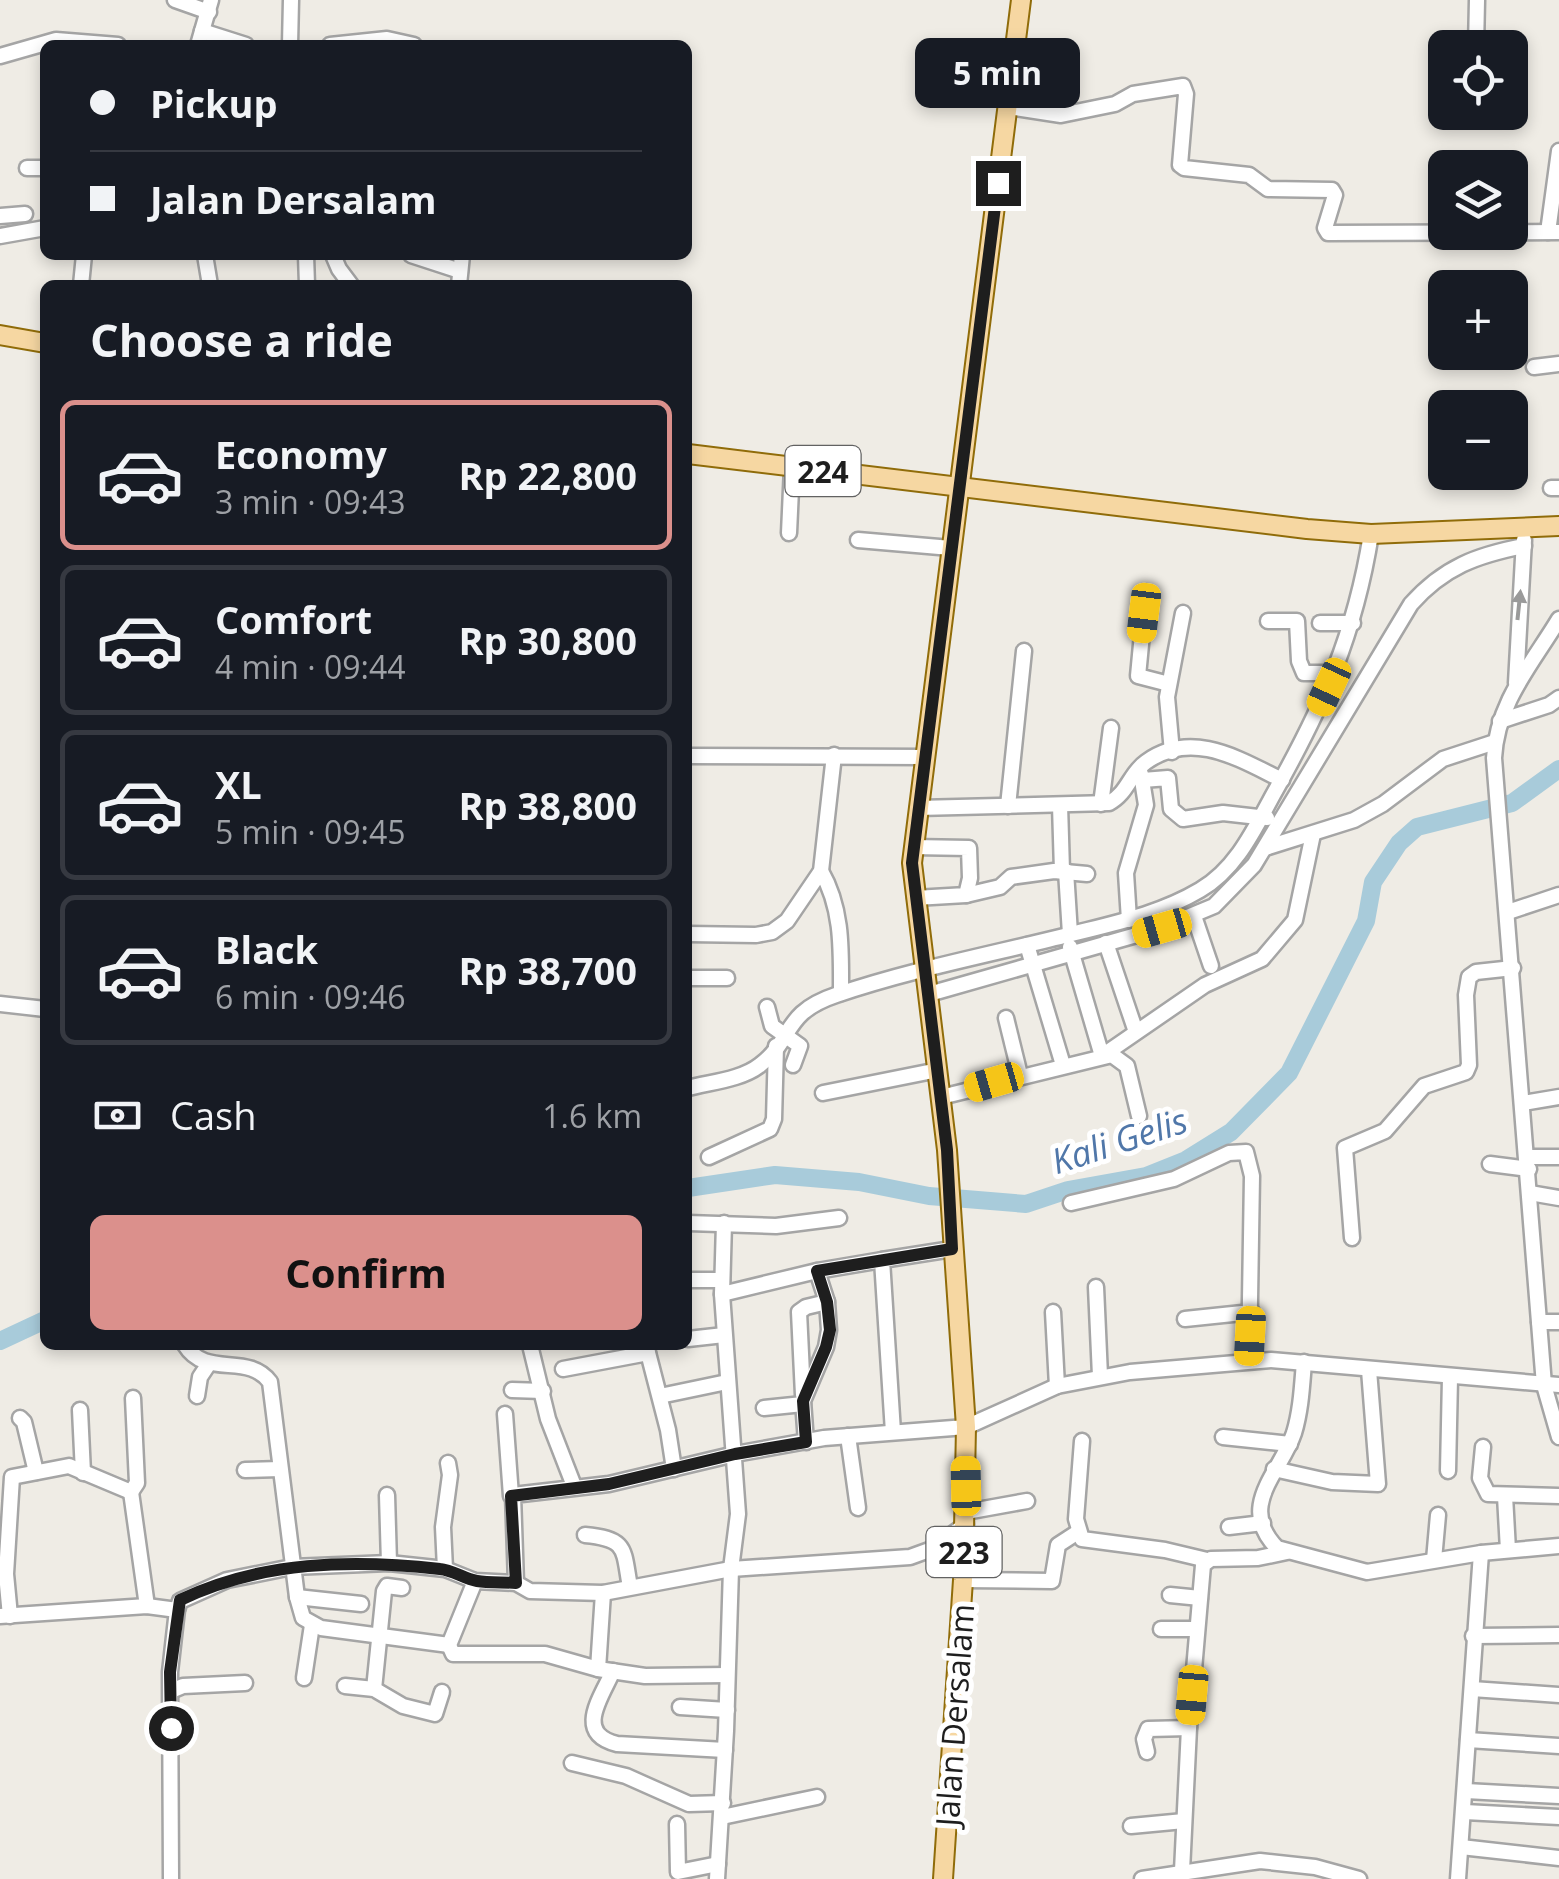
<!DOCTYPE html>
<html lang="en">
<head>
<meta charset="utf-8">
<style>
	:root { --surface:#171b24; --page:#242831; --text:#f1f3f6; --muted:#9ea1a6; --line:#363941; --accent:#db908c }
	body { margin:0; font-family:"Open Sans",sans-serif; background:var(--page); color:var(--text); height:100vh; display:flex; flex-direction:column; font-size:38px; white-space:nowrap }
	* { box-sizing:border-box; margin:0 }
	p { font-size:32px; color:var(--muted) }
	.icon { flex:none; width:55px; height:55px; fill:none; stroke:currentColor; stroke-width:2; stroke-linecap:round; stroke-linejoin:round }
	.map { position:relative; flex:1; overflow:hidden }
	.drawer { position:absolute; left:40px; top:280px; width:652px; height:1070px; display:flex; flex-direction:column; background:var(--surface); border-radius:15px; box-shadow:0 5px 15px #0003 }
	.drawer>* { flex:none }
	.hud { position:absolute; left:40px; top:40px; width:652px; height:220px; border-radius:15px; box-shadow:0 5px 15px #0003; display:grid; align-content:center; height:220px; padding:0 50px; background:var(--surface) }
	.buttons { position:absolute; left:1428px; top:30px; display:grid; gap:20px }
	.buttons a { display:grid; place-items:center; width:100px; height:100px; border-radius:15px; background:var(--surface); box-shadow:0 5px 15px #0003; font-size:50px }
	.end { position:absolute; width:45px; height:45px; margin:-22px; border:12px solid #1e1e1e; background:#fff; box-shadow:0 0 0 5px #fff }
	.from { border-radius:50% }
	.bubble { position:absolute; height:70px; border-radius:15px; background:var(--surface); box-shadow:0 5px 15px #0003; font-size:32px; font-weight:700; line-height:70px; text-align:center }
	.car { position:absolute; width:30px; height:60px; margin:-30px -15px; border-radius:12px; box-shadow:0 0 8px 2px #0007; background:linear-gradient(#f5c518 24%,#345 0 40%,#f5c518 0 76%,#345 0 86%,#f5c518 0) }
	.hud b { display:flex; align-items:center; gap:35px; height:95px; font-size:38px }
	.hud b+b { border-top:2px solid var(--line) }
	.hud i { width:25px; height:25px; background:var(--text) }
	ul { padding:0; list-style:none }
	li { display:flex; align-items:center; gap:30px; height:150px; margin:0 20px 15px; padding:0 30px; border:5px solid var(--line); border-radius:15px }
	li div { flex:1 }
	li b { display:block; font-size:38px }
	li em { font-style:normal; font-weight:700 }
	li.active { border-color:var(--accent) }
	li>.icon { width:90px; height:90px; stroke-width:1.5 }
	h2 { padding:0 50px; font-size:45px; line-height:120px }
	.pay { display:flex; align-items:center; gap:25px; height:110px; padding:0 50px; font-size:38px }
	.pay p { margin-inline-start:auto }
	.cta { display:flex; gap:20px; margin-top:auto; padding:20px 50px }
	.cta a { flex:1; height:115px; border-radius:15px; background:var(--accent); color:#111; font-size:40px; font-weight:700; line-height:115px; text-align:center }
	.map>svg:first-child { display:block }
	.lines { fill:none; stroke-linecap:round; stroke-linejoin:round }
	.river { stroke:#a8cbda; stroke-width:18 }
	.minor-casing { stroke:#a5a5a5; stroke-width:19 }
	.major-casing { stroke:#906c09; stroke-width:22 }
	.minor { stroke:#fff; stroke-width:14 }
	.major { stroke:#f6d7a2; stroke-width:18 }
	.oneway { fill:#9a9a9a }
	.route { stroke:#1e1e1e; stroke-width:12 }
	.labels { text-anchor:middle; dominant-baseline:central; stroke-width:10; stroke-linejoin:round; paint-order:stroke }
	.shield { fill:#fff; stroke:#626262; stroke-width:2.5 }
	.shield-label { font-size:30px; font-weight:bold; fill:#1e1e1e }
	.street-label { font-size:32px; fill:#1e1e1e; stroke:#fff }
	.water-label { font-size:35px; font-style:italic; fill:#5077a9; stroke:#fff }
</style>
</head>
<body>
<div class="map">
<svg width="1559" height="1879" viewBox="0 0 1559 1879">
	<rect width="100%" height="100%" fill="#efece5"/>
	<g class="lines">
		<g class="river">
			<path d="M688,1188L775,1175L859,1182L929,1196L1026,1204L1068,1190L1146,1176L1186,1160L1231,1132L1289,1073L1366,921L1373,882L1399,843L1417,827L1512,803L1559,769"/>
			<path d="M0,1341L45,1320"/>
		</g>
		<g class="minor-casing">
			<g id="minor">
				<path d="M175,0L209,12"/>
				<path d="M202,31L246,45"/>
				<path d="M198,45L211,0"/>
				<path d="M290,45L291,0"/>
				<path d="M330,45L387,39L414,45"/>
				<path d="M1476,48L1477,0"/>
				<path d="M0,56L56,40L118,45"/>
				<path d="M1008,107L1061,115L1115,104L1133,94L1183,86L1186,94L1180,165L1184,168L1249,175L1268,189L1332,190L1335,195L1325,228L1328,233L1559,232"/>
				<path d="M27,168H45"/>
				<path d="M0,216L25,214"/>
				<path d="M1548,232L1559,151"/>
				<path d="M0,236L45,228"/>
				<path d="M205,255L210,285"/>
				<path d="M306,255L307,285"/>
				<path d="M333,255L339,269L351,285"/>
				<path d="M411,255L460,271"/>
				<path d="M81,285L84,255"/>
				<path d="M459,285L462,255"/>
				<path d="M1534,367L1559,364"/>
				<path d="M1551,488H1559"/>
				<path d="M789,533L792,467"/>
				<path d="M858,540L951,548"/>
				<path d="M1144,613L1138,676L1169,684"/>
				<path d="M1559,619C1532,664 1497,702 1494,758L1544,1385L1559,1437"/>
				<path d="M1268,621H1297L1299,661L1304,673H1335"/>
				<path d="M1320,623H1353"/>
				<path d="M1516,683L1524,540"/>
				<path d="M1500,721L1549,705L1559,698"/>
				<path d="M1172,752L1167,697L1183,613"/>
				<path d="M688,756L925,757"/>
				<path d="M1143,780L1168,778L1171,809L1183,819L1223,813L1267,818"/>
				<path d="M1101,804L1111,728"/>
				<path d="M1060,805L1062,871"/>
				<path d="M1008,806L1024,651"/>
				<path d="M918,808L1109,803C1128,793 1130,773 1146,762C1192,729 1239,759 1282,780"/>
				<path d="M913,847L969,848L970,878L966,895L915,898"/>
				<path d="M1265,848L1354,820L1383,804L1443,759L1495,742"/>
				<path d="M821,871C843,909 841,951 841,993"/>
				<path d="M1066,871L1070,934"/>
				<path d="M966,895L1000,887L1011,877L1054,871L1087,874"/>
				<path d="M1508,912L1559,895"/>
				<path d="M1194,916L1211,966"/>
				<path d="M1129,920L1126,873L1146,805L1141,774"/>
				<path d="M688,934L756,935L772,932L787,921L821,871L834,755"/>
				<path d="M1106,943L1136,1032"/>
				<path d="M1027,945L1063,1065"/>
				<path d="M1070,947L1102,1056L1205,985L1262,959L1295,920L1313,834"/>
				<path d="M688,978H727"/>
				<path d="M929,994L1161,928L1214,906L1254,865L1411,604C1444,567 1477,555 1524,546"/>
				<path d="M0,1004L45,1009"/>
				<path d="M767,1007L772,1026L800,1046L793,1065"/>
				<path d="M1006,1018L1020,1075"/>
				<path d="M688,1088C710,1082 741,1080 760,1065C794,1039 782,1013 836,995C910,970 987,955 1064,936C1110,924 1158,915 1200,890C1236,869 1254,830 1273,795C1323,706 1355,635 1371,534"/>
				<path d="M823,1093L938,1070"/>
				<path d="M941,1097L1112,1055L1127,1066L1139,1116"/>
				<path d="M1523,1103L1559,1097"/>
				<path d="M709,1157L770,1129L774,1119L776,1046"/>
				<path d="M1528,1157H1559"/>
				<path d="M1490,1164L1529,1169"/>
				<path d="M1530,1193L1559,1198"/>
				<path d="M1071,1203L1174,1179L1229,1153L1246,1152L1252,1176L1249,1361"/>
				<path d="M688,1223L776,1226L839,1218"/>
				<path d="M1352,1238L1345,1148L1385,1131L1424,1086L1466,1072L1469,1065L1466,995L1469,977L1476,972L1513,968"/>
				<path d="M688,1280H722"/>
				<path d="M1096,1287L1100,1376"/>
				<path d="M722,1294L817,1271"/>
				<path d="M1053,1312L1057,1386"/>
				<path d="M1185,1319L1252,1312"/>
				<path d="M1539,1322H1559"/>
				<path d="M688,1339L724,1335"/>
				<path d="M185,1345C206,1379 248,1352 270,1382L297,1597L303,1618L321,1628L449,1645"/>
				<path d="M530,1345L548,1419L574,1486"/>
				<path d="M646,1345L668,1430L674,1469"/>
				<path d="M1304,1362C1302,1386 1301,1410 1294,1433C1281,1472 1236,1506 1277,1548L1367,1572L1481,1553L1559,1546"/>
				<path d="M563,1369L648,1353"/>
				<path d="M512,1390L543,1391"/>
				<path d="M803,1395L799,1312L806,1307L827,1302"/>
				<path d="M197,1396L200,1377L208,1365"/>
				<path d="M660,1396L727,1382"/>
				<path d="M764,1408L803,1404"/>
				<path d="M80,1410L83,1473"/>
				<path d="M505,1414L511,1496"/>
				<path d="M20,1418L24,1422L36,1472"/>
				<path d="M893,1432L882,1260L952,1249"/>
				<path d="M848,1436L858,1508"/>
				<path d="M1223,1437L1290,1444"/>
				<path d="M1082,1441L1076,1519L1082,1539L1165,1550L1207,1560"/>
				<path d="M806,1442L803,1401L826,1347L829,1330L827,1302L817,1271L882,1260"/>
				<path d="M1483,1447L1480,1478L1488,1494L1559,1496"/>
				<path d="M1274,1469L1332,1482L1378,1484L1369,1370"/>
				<path d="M245,1470L280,1469"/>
				<path d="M1448,1471L1450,1378"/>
				<path d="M131,1492L147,1606"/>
				<path d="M387,1495L389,1563"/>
				<path d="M1505,1496L1508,1550"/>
				<path d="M966,1512L1027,1501"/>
				<path d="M1229,1527L1263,1523"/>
				<path d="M585,1535C628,1539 623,1549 630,1587"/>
				<path d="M1434,1560L1438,1515"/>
				<path d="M445,1569L443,1527L450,1475L448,1463"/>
				<path d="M963,1580L1052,1581L1058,1545L1078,1532"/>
				<path d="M475,1581L449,1645L453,1654H545L598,1669L645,1676L727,1675"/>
				<path d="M516,1583L513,1495L609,1484L735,1454L824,1438L966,1427L1057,1386L1130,1372L1271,1360L1559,1385"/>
				<path d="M1170,1595L1200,1598"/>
				<path d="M297,1597L361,1604"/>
				<path d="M0,1616L147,1606L177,1610"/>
				<path d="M10,1616L6,1574L12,1477L69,1466L131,1492L137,1483L133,1398"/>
				<path d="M1161,1629H1197"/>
				<path d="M1473,1636L1559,1635"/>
				<path d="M598,1669L603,1593"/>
				<path d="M613,1671C601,1698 574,1733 617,1744L725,1750"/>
				<path d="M304,1678L312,1625"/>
				<path d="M345,1686L374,1689L403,1706L435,1714L442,1692"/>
				<path d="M374,1689L384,1591L387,1586L402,1588"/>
				<path d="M1472,1689L1559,1695"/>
				<path d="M171,1691L183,1686L245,1683"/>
				<path d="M680,1707L727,1710"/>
				<path d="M1468,1740L1559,1746"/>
				<path d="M1147,1752L1144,1739L1148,1729L1189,1728"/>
				<path d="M572,1763L626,1776L689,1804L723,1803"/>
				<path d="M1466,1791L1559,1796"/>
				<path d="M1465,1812L1559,1817"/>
				<path d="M722,1817L817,1797"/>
				<path d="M677,1824L678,1872L718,1864"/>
				<path d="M1131,1826L1184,1821"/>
				<path d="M1461,1847L1559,1858"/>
				<path d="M1182,1871L1189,1728L1203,1565L1211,1559L1258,1558L1287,1552"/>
				<path d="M171,1879L170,1672L177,1610L180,1601L227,1580L292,1567L389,1563L445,1569L475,1581L516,1583L530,1591L603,1593L731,1569L910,1557L932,1549L966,1524"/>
				<path d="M717,1879L726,1731L731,1569L738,1514L722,1294L724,1223"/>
				<path d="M1142,1879L1260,1861L1315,1867L1359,1879"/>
				<path d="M1458,1879L1481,1553"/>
			</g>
		</g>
		<g class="major-casing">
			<g id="major">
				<path d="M0,335L45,343"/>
				<path d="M688,454L1307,529L1371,534L1559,526"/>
				<path d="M943,1879L963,1580L966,1427L947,1150L912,863L1021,0"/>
			</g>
		</g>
		<use href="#minor" class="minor"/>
		<use href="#major" class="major"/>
	</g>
	<defs><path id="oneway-solid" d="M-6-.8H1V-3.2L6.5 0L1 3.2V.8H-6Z" transform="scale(2.5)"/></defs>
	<use class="oneway" href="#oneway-solid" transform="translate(1519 605) rotate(-84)"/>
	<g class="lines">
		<path class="route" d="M171,1728L170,1672L180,1600C261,1561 352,1559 440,1569C453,1570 464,1579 477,1581C489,1583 503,1582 516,1583L511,1496L609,1484L735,1454L806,1442L803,1401L826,1347L830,1330L827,1302L817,1271L952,1249L947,1150L912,863L998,183"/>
	</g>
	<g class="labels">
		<g class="shield">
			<rect x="785.5" y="446" width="75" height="50" rx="8"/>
			<rect x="926.5" y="1527" width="75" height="50" rx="8"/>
		</g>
		<g class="shield-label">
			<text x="823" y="471">224</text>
			<text x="964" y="1552">223</text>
		</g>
		<g class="street-label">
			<text transform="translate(954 1715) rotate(-86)">Jalan Dersalam</text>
		</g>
		<g class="water-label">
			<text transform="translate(1119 1140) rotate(-18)">Kali Gelis</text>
		</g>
	</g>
</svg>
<div class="buttons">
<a><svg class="icon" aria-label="locate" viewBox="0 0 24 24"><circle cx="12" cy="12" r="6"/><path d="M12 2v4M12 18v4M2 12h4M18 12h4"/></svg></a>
<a><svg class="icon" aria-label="layers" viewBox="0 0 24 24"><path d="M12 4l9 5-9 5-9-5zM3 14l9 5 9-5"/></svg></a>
<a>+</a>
<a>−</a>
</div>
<i class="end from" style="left:171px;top:1728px"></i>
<i class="end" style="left:998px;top:183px"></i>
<div class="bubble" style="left:915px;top:38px;width:165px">5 min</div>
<i class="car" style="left:1144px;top:613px;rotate:187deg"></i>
<i class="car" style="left:1329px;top:687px;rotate:205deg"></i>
<i class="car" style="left:1162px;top:928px;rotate:254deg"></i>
<i class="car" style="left:994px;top:1082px;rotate:254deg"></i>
<i class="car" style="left:1250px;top:1336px;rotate:183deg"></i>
<i class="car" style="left:966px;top:1486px;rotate:359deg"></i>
<i class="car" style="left:1192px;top:1695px;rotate:185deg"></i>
<div class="hud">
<b><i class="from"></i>Pickup</b>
<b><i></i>Jalan Dersalam</b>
</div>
<section class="drawer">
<h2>Choose a ride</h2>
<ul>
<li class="active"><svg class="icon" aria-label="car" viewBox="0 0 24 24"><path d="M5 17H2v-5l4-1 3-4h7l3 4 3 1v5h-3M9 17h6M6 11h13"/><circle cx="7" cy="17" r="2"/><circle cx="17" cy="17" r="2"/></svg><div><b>Economy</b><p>3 min · 09:43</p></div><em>Rp 22,800</em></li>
<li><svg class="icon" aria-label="car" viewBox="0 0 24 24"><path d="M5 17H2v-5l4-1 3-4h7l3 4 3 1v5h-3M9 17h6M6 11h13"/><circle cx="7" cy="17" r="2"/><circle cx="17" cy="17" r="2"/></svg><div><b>Comfort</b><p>4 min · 09:44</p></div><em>Rp 30,800</em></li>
<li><svg class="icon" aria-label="car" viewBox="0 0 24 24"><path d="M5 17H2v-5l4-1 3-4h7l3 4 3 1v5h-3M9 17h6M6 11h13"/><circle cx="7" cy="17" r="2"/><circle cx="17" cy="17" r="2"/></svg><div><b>XL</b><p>5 min · 09:45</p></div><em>Rp 38,800</em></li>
<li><svg class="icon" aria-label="car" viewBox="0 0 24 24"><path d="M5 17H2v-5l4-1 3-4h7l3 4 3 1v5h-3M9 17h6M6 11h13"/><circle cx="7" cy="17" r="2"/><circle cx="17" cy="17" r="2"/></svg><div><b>Black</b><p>6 min · 09:46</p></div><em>Rp 38,700</em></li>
</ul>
<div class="pay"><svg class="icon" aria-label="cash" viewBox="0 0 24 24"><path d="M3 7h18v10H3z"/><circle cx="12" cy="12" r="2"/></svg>Cash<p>1.6 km</p></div>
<div class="cta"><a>Confirm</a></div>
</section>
</div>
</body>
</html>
